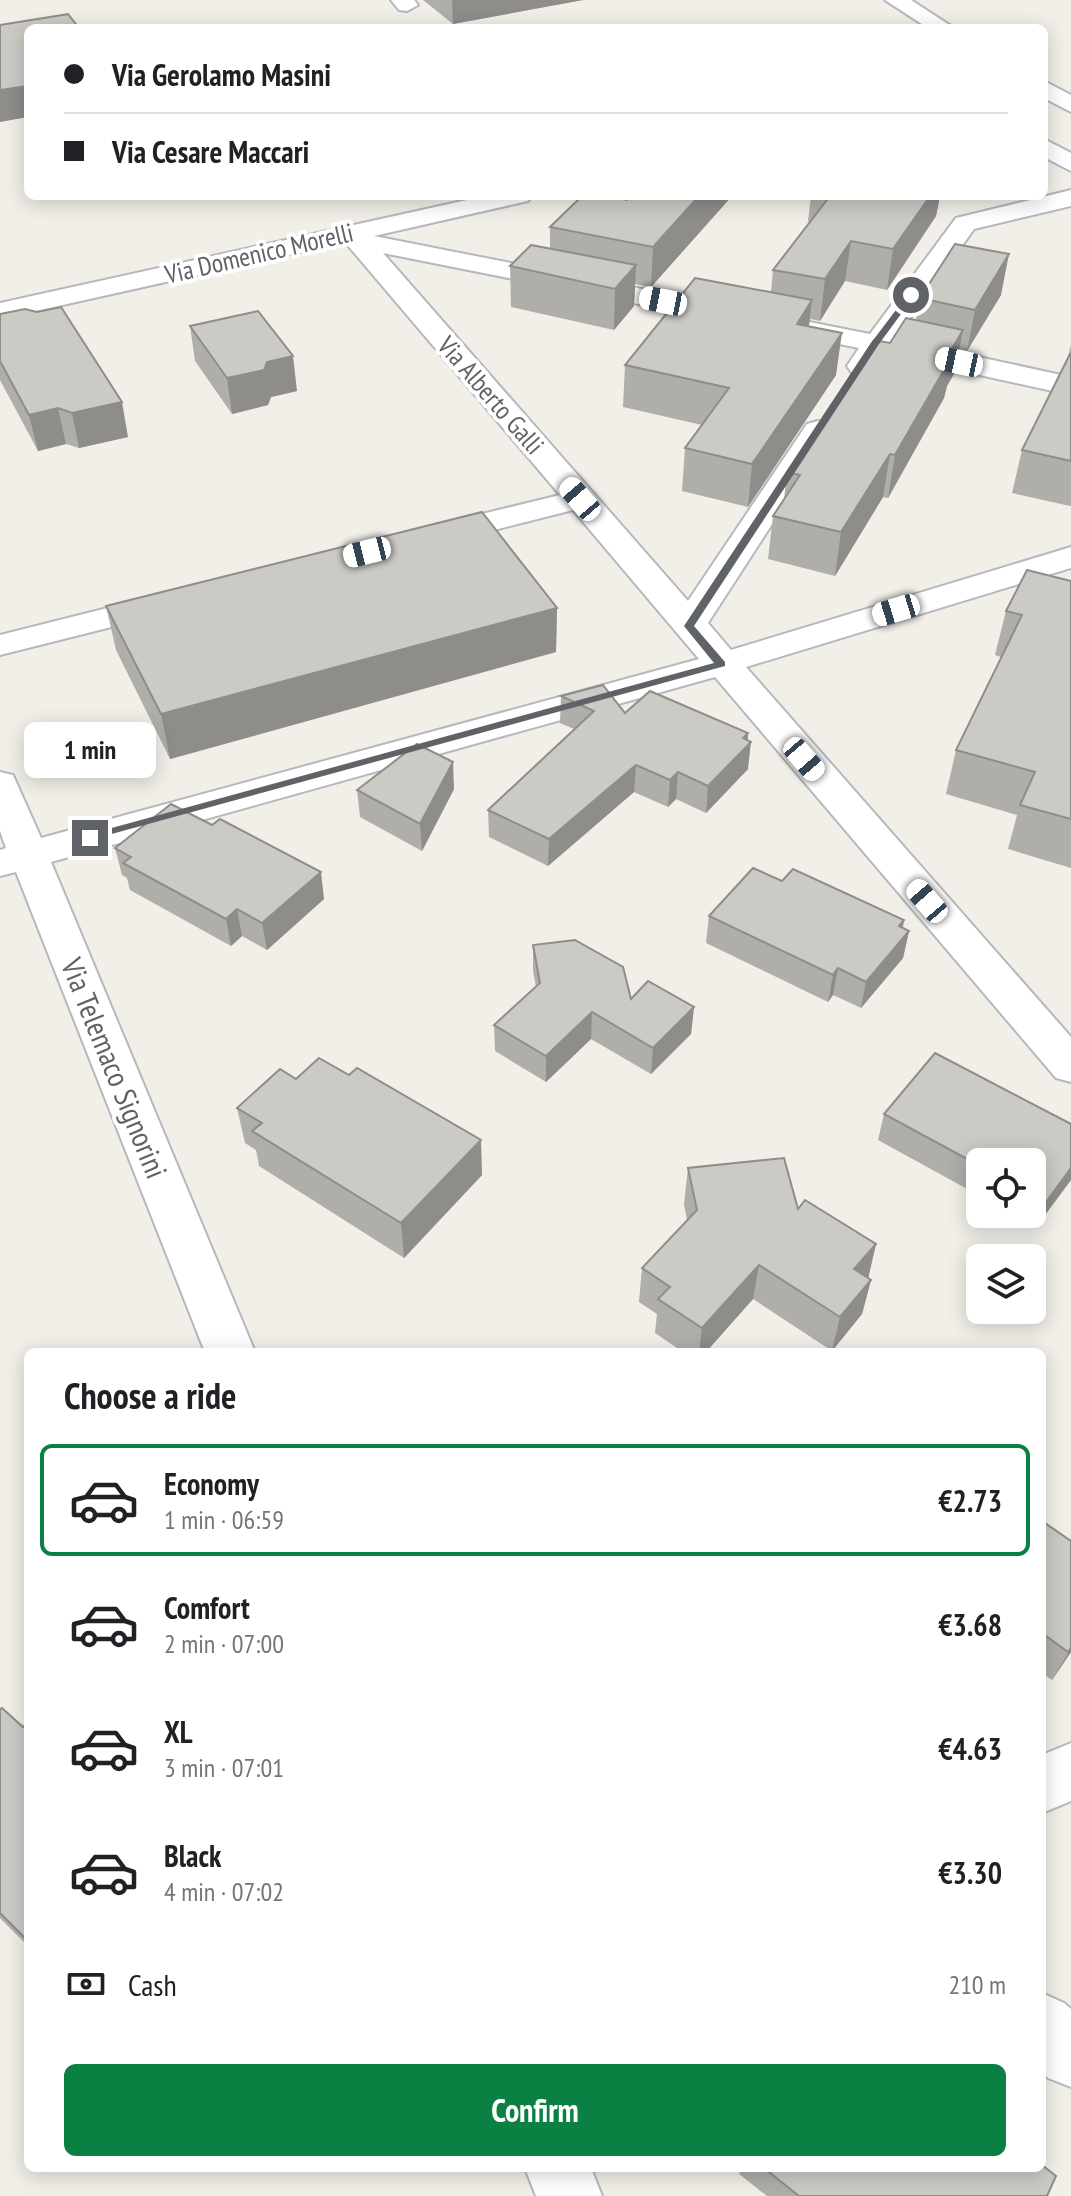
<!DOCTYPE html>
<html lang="en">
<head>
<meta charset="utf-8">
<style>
	:root { --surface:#fff; --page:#f2f2f2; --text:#202124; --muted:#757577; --line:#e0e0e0; --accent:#0b8043 }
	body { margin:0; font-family:"PT Sans Narrow",sans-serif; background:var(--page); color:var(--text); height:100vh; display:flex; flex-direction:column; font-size:30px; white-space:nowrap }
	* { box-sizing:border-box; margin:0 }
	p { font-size:26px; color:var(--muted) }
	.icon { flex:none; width:44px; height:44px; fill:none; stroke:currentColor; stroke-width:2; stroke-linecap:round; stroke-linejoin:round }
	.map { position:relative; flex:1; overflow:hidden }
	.sheet { position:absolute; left:24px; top:1348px; width:1022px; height:824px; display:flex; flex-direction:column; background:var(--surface); border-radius:12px; box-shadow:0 4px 20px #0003 }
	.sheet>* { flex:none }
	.guide { position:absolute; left:24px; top:24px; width:1024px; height:176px; border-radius:12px; box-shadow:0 4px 20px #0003; display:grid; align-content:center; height:176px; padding:0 40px; background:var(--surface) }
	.buttons { position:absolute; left:966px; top:1148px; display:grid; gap:16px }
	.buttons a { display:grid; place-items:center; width:80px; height:80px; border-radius:12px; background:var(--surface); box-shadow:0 4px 20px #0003; font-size:40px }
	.end { position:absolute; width:36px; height:36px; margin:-18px; border:10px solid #5f6368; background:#fff; box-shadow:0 0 0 4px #fff }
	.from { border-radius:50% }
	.bubble { position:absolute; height:56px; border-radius:12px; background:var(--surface); box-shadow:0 4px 20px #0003; font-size:26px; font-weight:600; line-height:56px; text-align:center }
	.car { position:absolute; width:24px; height:48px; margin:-24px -12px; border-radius:10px; box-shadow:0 0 6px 2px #0007; background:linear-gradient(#fff 24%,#345 0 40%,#fff 0 76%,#345 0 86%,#fff 0) }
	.guide b { display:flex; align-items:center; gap:28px; height:76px; font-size:30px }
	.guide b+b { border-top:2px solid var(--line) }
	.guide i { width:20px; height:20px; background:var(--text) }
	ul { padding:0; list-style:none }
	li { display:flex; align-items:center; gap:24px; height:112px; margin:0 16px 12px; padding:0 24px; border:4px solid transparent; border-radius:12px }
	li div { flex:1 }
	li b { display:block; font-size:30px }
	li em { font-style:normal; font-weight:600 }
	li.on { border-color:var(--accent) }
	li>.icon { width:72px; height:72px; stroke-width:1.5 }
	h2 { padding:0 40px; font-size:36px; line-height:96px }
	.pay { display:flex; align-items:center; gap:20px; height:88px; padding:0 40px; font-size:30px }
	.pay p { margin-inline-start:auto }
	.button { display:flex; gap:16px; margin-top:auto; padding:16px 40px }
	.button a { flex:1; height:92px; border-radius:12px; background:var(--accent); color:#fff; font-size:32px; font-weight:600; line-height:92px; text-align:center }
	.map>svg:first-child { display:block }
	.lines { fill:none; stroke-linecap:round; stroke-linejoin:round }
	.minor-casing { stroke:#b5b8bc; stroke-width:4 }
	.minor { fill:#fff; fill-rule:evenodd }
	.wall { fill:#afaea9 }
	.shaded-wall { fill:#8f8d8a }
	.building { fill:#cccac5; stroke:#8f8d8a; stroke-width:2 }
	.route { fill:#5f6368 }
	.labels { text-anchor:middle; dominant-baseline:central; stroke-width:8; stroke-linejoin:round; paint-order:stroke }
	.far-street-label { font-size:26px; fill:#5f6368; stroke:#fff }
	.street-label { font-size:30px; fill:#5f6368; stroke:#fff }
</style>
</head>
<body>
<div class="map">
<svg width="1071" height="2196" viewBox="0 0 1071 2196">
	<rect width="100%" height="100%" fill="#f1efe8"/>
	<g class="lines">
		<g class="minor-casing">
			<g id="minor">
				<path d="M391,0H414L418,5L407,11L399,10Z"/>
				<path d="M885,0H911L954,28H928Z"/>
				<path d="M1044,81L1071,95V112L1044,98Z"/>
				<path d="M1044,139L1071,153V171L1044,157Z"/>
				<path d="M1071,190V206L974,229L895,339L1071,377V395L884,354L871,372L861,375L851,372L847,366L859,348L383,253L688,601L807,424L818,421L829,424L833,430L708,623L731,650L1071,547V568L746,667L1071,1037V1082L1056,1078L715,677L51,862L255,1352H205L16,872L0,876V850L6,848L0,831V772L13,775L41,838L699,659L573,510L431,546L420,543L415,536L420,529L560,495L345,242L0,319V303L485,196H532L528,201L374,236L870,334L956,218Z"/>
				<path d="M167,593L179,596L184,603L179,610L0,655V635Z"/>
				<path d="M1071,1743V1801L1042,1813V1755Z"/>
				<path d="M1042,1993L1064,2003L1071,2009V2087L1048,2078L1042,2071Z"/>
				<path d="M525,2168H591L602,2196H536Z"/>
			</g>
		</g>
		<use href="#minor" class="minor"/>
	</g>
	<g class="wall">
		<path d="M423,0H583L453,24Z"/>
		<path d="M631,196H732L651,287L635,284L634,306L614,330L511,307L510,266L550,249V227L627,200Z"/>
		<path d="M811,196H940L936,216L887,290L845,281L820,321L810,319L809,326L836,375L748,507L682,491L685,448L702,425L623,407L625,365L771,292L773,270L810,222L808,221Z"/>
		<path d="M1001,295L967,351L959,349L955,372L947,386L944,398L888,498L883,497L835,576L768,559L773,516L784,499L787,472L890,343L916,320L920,298Z"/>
		<path d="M0,314L128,437L79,448L66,444L38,451L0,380Z"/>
		<path d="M190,326L297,391L271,397L268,405L232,414L195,361Z"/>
		<path d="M1071,345V505L1070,506L1012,493L1022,450L1068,357Z"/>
		<path d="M1071,581V868L1008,849L1017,815L946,794L956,750L1001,657L995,655L1006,611Z"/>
		<path d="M106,606L557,608L556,652L170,759L116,650Z"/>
		<path d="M561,696L625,713L748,733V769L706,813L676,799L668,807L634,792L548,866L489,837L488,810L574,729L560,723Z"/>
		<path d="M454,789L422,851L360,817L357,790Z"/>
		<path d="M115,848L324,899L267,950L242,936L231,946L130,890L127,878L122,875Z"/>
		<path d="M782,881L904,920L903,928L909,931L903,958L861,1008L833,995L828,1002L706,943L709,916Z"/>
		<path d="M533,945L631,999L694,1007L691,1034L651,1074L591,1039L546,1082L495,1051L494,1025L536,987L533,971Z"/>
		<path d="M935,1053L1071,1124V1180L1036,1227L1012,1214H1032V1162H980V1196L878,1140L884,1114Z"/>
		<path d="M349,1075L482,1175L404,1258L259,1166L256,1150L245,1143L237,1108L296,1079Z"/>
		<path d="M688,1168L798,1209L876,1244L868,1278L871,1280L862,1314L832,1351L753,1299L706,1352H683L655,1333L657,1314L639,1302L642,1268L687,1220L684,1204Z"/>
		<path d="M1042,1521L1071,1541V1652L1052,1680L1042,1673Z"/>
		<path d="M0,1710L23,1727L28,1722V1946L0,1918Z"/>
		<path d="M742,2168H1042L1047,2196H767L739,2174Z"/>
	</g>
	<g class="shaded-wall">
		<path d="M452,0H583L453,24Z"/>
		<path d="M28,86V117L0,122V90Z"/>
		<path d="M699,196H732L651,287L653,247Z"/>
		<path d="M930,196H940L936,216L887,290L893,249Z"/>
		<path d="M851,241L845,281L820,321L825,279Z"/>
		<path d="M1009,254L1001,295L967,351L975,310Z"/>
		<path d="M636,265L634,306L614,330L615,289Z"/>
		<path d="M812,300L807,341L797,324Z"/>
		<path d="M963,330L955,372L947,386L944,398L888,498L895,455L948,355Z"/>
		<path d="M842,333L836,375L748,507L752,464Z"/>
		<path d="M293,356L297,391L271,397L268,405L232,414L227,378L267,362Z"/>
		<path d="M122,402L128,437L79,448L72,413Z"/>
		<path d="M58,408L66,444L38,451L29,415Z"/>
		<path d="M890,454L883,497L835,576L841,532Z"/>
		<path d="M557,608L556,652L170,759L161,714Z"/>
		<path d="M748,733L747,746L751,742L748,769L706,813L708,786Z"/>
		<path d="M453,762L454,789L422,851L420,824Z"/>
		<path d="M636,765L634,792L548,866L549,839Z"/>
		<path d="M678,772L676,799L668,807L670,780Z"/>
		<path d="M321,872L324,899L267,950L262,923Z"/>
		<path d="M237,909L242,936L231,946L226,919Z"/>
		<path d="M904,920L899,942L909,931L903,958L861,1008L866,982L899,926Z"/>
		<path d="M838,968L833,995L828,1002L833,975Z"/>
		<path d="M694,1007L691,1034L651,1074L653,1048Z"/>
		<path d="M592,1012L591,1039L546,1082V1056Z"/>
		<path d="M481,1140L482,1175L404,1258L401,1223Z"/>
		<path d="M1071,1168V1180L1036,1227L1046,1202Z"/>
		<path d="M876,1244L868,1279L854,1269Z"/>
		<path d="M759,1265L753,1299L706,1352H699L702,1328Z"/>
		<path d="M871,1280L862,1314L832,1351L840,1317Z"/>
		<path d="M1071,1648V1652L1052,1680Z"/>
	</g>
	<g class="building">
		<path d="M68,14L79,28H28V86L0,90V25Z"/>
		<path d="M582,196H609L627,200L631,196H699L653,247L550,227Z"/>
		<path d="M830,196H930L893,249L851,241L825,279L773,270Z"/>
		<path d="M955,244L1009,254L975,310L920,298Z"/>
		<path d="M531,245L636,265L615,289L510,266Z"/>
		<path d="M695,278L812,300L797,324L842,333L752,464L685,448L729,388L625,365Z"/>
		<path d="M61,307L122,402L72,413L58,408L29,415L0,361V314L25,309L37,312Z"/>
		<path d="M258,311L293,356L267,362L264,370L227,378L190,326Z"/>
		<path d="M906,318L963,330L948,355L952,356L895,455L890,454L841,532L773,516L800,475L787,472L874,340L890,343Z"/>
		<path d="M1070,354H1071V461L1022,450Z"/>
		<path d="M482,512L557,608L161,714L106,606Z"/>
		<path d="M1027,570L1071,581V819L1020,805L1035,772L956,750L1022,615L1006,611Z"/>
		<path d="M603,685L625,713L650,691L748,733L743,738L751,742L708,786L678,772L670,780L636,765L549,839L488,810L594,711L561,696Z"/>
		<path d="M417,744L453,762L420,824L357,790Z"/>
		<path d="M171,804L212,825L220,819L321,872L262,923L237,909L226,919L123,863L131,857L115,848Z"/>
		<path d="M753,868L782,881L793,869L904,920L899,926L909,931L866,982L838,968L833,975L709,916Z"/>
		<path d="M575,940L623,967L631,999L648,981L694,1007L653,1048L592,1012L546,1056L494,1025L540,983L533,945Z"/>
		<path d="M935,1053L1071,1124V1168L1046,1202L1032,1194V1162H980V1166L884,1114Z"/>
		<path d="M319,1058L349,1075L357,1068L481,1140L401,1223L252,1131L262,1123L237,1108L280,1069L296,1079Z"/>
		<path d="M784,1158L798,1209L805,1200L876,1244L854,1269L871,1280L840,1317L759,1265L702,1328L658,1299L670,1287L642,1268L697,1210L688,1168Z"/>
		<path d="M1042,1521L1071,1541V1648L1068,1652L1042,1633Z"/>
		<path d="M2,1708L23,1727L28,1722V1941L0,1913V1710Z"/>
		<path d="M1042,2165L1056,2176L1047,2196H799L764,2168H1042Z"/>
	</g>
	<path class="route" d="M908,294L915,295L879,344L694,626L725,662V666L86,841V835L714,663L684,626L871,343Z"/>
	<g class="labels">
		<g class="far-street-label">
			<text transform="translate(259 253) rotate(-13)">Via Domenico Morelli</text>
			<text transform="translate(491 395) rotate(49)">Via Alberto Galli</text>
		</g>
		<g class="street-label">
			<text transform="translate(115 1068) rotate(68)">Via Telemaco Signorini</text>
		</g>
	</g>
</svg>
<div class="buttons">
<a><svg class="icon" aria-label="locate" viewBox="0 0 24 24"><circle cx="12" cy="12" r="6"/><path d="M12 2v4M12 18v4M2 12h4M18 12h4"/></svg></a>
<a><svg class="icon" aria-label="layers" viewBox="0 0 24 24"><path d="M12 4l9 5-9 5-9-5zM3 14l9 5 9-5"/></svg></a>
</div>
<i class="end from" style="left:911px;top:295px"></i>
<i class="end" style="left:90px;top:838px"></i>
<div class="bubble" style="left:24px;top:722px;width:132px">1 min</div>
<i class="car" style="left:663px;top:301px;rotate:281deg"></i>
<i class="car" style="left:959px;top:362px;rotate:282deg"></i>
<i class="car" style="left:580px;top:499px;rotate:319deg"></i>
<i class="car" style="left:367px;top:552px;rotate:256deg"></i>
<i class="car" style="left:896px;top:610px;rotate:253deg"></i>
<i class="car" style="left:804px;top:759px;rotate:139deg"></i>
<i class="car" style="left:927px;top:901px;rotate:319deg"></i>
<div class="guide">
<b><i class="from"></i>Via Gerolamo Masini</b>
<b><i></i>Via Cesare Maccari</b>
</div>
<section class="sheet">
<h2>Choose a ride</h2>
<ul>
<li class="on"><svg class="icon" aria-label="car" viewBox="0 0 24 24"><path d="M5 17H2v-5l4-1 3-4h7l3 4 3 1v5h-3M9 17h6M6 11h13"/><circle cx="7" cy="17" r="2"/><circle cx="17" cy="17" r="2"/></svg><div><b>Economy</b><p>1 min · 06:59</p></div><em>€2.73</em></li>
<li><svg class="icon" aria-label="car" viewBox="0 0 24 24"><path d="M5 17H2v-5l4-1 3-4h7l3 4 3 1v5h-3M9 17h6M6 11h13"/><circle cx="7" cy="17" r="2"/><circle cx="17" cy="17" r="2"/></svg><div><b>Comfort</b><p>2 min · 07:00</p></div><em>€3.68</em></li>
<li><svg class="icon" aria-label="car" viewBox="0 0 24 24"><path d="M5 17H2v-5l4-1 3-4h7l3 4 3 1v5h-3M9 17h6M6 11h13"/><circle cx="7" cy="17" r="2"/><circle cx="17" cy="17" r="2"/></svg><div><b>XL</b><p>3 min · 07:01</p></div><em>€4.63</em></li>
<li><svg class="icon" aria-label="car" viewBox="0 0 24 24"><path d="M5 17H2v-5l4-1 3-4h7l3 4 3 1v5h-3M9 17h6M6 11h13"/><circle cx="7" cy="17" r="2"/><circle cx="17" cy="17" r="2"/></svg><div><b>Black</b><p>4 min · 07:02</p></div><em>€3.30</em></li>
</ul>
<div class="pay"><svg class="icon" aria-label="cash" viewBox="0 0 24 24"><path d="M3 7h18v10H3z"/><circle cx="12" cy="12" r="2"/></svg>Cash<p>210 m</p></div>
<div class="button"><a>Confirm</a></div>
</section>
</div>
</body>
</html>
